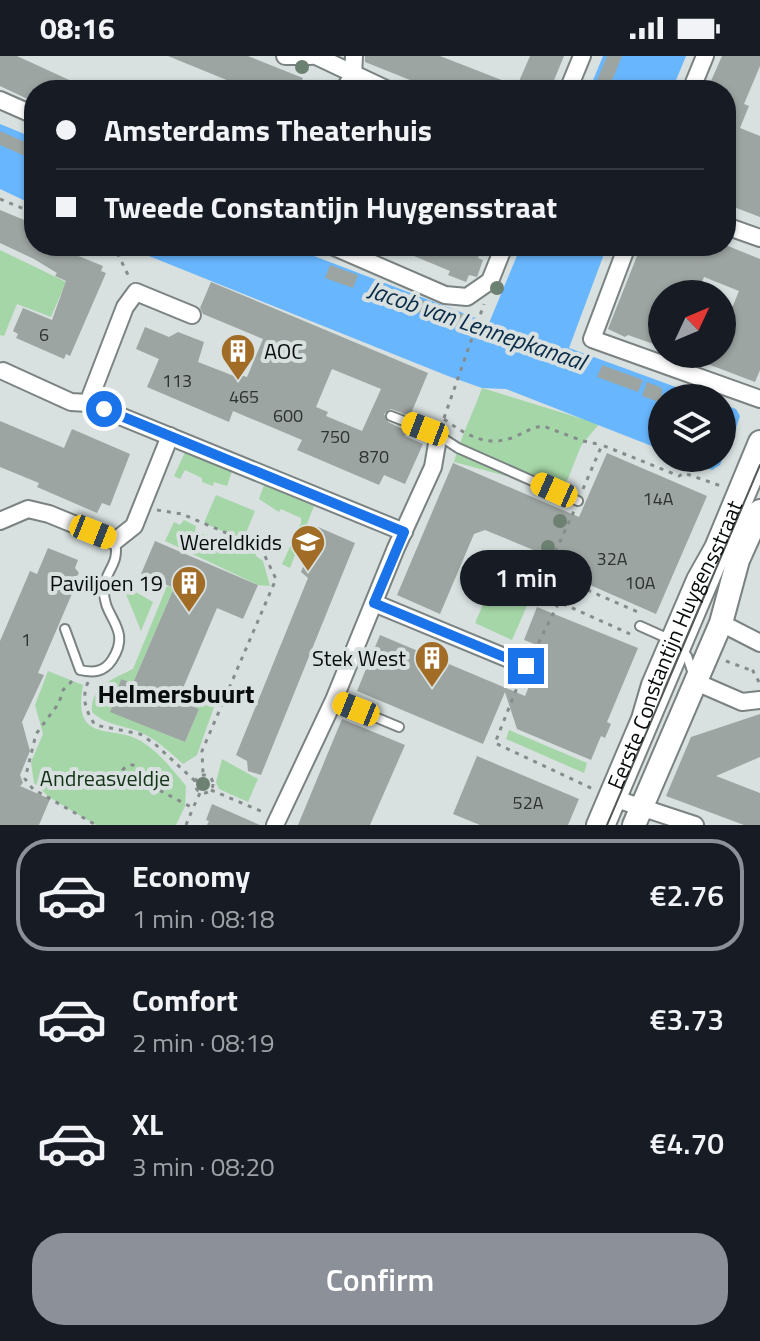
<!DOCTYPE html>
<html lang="en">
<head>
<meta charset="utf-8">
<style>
	:root { --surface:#171b24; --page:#20242c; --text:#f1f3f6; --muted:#9ea1a6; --line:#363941; --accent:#8c9099 }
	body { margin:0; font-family:"Titillium Web",sans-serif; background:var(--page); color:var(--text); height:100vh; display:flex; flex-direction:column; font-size:30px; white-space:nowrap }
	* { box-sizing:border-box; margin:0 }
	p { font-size:26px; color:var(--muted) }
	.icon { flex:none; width:44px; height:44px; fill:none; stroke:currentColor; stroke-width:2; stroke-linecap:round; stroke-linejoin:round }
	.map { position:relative; height:769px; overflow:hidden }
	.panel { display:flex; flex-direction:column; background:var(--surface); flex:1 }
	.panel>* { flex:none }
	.hud { position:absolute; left:24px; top:24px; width:712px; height:176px; border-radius:32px; box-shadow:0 2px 6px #0004; display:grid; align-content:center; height:176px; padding:0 32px; background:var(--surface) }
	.needle { width:52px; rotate:46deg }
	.buttons { position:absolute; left:648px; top:224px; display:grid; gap:16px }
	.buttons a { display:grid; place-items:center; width:88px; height:88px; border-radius:50%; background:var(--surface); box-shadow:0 2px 6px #0004; font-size:40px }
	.end { position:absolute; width:36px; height:36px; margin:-18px; border:10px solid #1a73e8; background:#fff; box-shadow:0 0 0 4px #fff }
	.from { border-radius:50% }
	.bubble { position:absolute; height:56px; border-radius:28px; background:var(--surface); box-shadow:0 2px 6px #0004; font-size:26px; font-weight:600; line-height:56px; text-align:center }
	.car { position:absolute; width:24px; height:48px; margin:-24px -12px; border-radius:10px; box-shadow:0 0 6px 2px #0007; background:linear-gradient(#f5c518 24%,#345 0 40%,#f5c518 0 76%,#345 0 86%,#f5c518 0) }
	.hud b { display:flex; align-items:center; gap:28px; height:76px; font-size:30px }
	.hud b+b { border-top:2px solid var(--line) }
	.hud i { width:20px; height:20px; background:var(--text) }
	ul { padding:14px 0 0; list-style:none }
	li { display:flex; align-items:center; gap:24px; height:112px; margin:0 16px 12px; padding:0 16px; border:4px solid transparent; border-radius:32px }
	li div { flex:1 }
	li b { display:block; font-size:30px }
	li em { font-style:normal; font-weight:600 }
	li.current { border-color:var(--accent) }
	li>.icon { width:72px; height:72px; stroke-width:1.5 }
	.action { display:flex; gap:16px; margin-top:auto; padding:16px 32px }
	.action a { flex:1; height:92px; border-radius:32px; background:var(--accent); color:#fff; font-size:32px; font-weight:600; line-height:92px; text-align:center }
	.status { display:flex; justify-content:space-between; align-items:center; height:56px; padding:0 40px; background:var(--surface); direction:ltr }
	.status svg { height:22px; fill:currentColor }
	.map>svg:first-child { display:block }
	.green { fill:#a5d6a7 }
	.water { fill:#68b6fe }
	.pier { fill:#d8e0e0 }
	.building { fill:#9da5a2; fill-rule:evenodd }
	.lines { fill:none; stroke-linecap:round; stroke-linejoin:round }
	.lane-casing { stroke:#7a8282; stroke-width:12 }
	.street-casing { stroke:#7a8282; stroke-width:20 }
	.secondary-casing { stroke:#7a8282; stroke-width:26 }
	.path { stroke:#868c8c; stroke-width:3; stroke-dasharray:4 6; stroke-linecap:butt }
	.lane { stroke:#fff; stroke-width:8 }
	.street { stroke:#fff; stroke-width:16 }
	.secondary { stroke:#fff; stroke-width:22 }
	.tram { stroke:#535858; stroke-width:2 }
	.tree { fill:#6c8171 }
	.route { stroke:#1a73e8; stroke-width:10 }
	.labels { text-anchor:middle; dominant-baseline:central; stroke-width:8; stroke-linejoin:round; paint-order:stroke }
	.number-label { font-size:18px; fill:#2e3232 }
	.poi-label { font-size:22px; fill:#090c0c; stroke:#d8e0e0; text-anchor:end }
	.street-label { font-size:22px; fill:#090c0c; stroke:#d8e0e0 }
	.park-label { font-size:22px; fill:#133316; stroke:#d8e0e0 }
	.water-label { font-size:24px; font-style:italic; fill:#0b2c48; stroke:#d8e0e0 }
	.quarter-label { font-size:26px; font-weight:bold; fill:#090c0c; stroke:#d8e0e0 }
</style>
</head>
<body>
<div class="status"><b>08:16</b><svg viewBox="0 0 49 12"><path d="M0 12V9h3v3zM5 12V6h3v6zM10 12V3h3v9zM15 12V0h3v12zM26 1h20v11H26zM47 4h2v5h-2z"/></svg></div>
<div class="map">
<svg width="760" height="769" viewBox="0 0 760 769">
	<rect width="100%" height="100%" fill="#d8e0e0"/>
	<g class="green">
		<path d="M0,194L66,226L51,261L17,248L4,280L0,279Z"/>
		<path d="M482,332L599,368L581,390L563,435L454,406C461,380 473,357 482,332Z"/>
		<path d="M185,396L232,415L227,430L214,426L213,430L202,426V422L185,414L180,423L174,420Z"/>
		<path d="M264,429L314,450L290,512L282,508L301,467V462L281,453L279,456L259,443Z"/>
		<path d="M216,439L255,455L243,484L204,467Z"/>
		<path d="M184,464L196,470L195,475L208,480V487L212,489L211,493L226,495L229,490L244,496L247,491L256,495V500L263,505L270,530L258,529L165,485L174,466L180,469Z"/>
		<path d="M502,504L540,520L512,584L475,567Z"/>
		<path d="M167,530L174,532L133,627L121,623L110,655L185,686L199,653L193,650L195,644L214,651L197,699L183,708C170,696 156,683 140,676C123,669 105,669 92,656C90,630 113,623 133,613Z"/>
		<path d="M134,535L153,546L141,575L126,538Z"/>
		<path d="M48,615L83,629C72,689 112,668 141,685C159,696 173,714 186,730L185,750L176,769H96L49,741L34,727L31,706L43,678L35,649Z"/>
		<path d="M509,674L587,707L584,717L506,683Z"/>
		<path d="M222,703L258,723L248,746L219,733L216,726Z"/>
	</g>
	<g class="water">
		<path d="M603,0H686L672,34H589Z"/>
		<path d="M0,68L34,82V149L0,133Z"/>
		<path d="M124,190H288L489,267L521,190H607L569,292L706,342H662V394L506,333L482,332L448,320Z"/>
		<path d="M722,348L736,353L740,360L736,372L760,381V411L725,397L720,409L712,414L683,402H722Z"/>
	</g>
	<path class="pier" d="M737,371L760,380V412L726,399Z"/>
	<g class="building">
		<path d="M0,0H17L91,34H34V46L0,30Z"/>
		<path d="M168,0H248L303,22L298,34H251Z"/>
		<path d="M365,0H440L517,30L530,0H564L550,34H435L365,6Z"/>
		<path d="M607,0H622L608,34H593Z"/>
		<path d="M722,0H760V10L744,48L749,50L740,72L760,80V161L726,148V34H707Z"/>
		<path d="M0,75L34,90V104L0,89Z"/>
		<path d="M0,154L34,168V190H71L78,195L76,199L103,210L101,215L106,217L70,300L66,298L64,303L16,282L18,278L13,275L23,252L52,264L66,225L55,220L57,217L34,203L0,187Z"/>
		<path d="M390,190H483L478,202L483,204L477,221L469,219L466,226L448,219L450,215Z"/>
		<path d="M641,190H728L760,203V314L755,326L684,299L722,298V276L739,235L704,221L697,237L679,230L677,238H662V291L628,279L625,281L608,273Z"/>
		<path d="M330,209L358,219L353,232L325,222Z"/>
		<path d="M211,226L428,317L410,360L391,353L384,358L388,366L407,375L405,380L423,388L405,428L384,419L379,429L297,394L302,384L233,355L229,366L147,331L159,303L136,293L145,271L169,281L178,276L204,286L198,306L234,320L235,317L247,321L263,283L203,258L200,252ZM332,313L381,333L362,375L326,360L328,356L316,351Z"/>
		<path d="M422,244L465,259L461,272L417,256Z"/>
		<path d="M602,309L643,324L638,336L597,321Z"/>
		<path d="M647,326L662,332V347L642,340Z"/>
		<path d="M0,365L64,392L72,373L130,398L110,450L102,447L97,457L37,431L39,427L0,411Z"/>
		<path d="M607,397L707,440L656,558L556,514L560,505L485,474L474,478L440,558L397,539L453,407L579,461Z"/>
		<path d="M318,471L355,487L261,719L248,715L247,705L236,699L308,522L301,516Z"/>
		<path d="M155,485L258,529L243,563L217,552L178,644L199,653L185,686L110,656L121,623L133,627L174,532L141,518Z"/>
		<path d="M48,492L78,504L75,512L79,517L69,531L74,533L38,617L44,619L22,666L30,695L20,719L23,727L20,730L50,743L39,769H0V585L30,515L37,518Z"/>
		<path d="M537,551L638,592L607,666L611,668L605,682L601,680L591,704L517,673L505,636L483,688L357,635L380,579L525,640L545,592L524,584Z"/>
		<path d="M760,658V701L716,720L760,737V769H744L666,740L691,681Z"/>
		<path d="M342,663L405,689L370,769H298Z"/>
		<path d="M477,700L579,743L568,769H480L453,758Z"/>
		<path d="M212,748L260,769H207L209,765L206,764Z"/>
	</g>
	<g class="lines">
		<g class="lane-casing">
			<g id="lane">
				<path d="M391,360L435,377L458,392L578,445"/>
				<path d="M640,570L669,583"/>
				<path d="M65,573L80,614C94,617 104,616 112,604C133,572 102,562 104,533C105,513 120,510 115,485"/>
				<path d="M682,594L687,600L694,621"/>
				<path d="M334,644L399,671"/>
				<path d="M611,769L760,418"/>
			</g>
		</g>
		<g class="street-casing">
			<g id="street">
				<path d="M285,0H311"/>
				<path d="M316,0L388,34"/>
				<path d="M344,34L353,19L354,0"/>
				<path d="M568,34L582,0"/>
				<path d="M691,34L705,0"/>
				<path d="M0,44L34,59"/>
				<path d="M726,170L760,182"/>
				<path d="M332,190L445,239L467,241L490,225L504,190"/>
				<path d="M627,190L592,283L760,343"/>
				<path d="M3,315L71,346L88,347L404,476"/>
				<path d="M88,347L125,251L136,236L192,259"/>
				<path d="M0,465L28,453L49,458L115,485L134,470L170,380"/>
				<path d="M374,547L526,610"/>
				<path d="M721,567L760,587"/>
				<path d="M696,626L742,646L760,644"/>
				<path d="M610,741L695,769"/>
				<path d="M275,769L334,644L396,492L433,411L438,382"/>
			</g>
		</g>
		<g class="secondary-casing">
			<g id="secondary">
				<path id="s1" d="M598,769L643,663L653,629L698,524L716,492L760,386"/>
				<path d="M634,769L721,567L738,504L760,455"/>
			</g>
		</g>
		<g class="path">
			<path d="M0,143L34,157"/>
			<path d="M111,190L115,192L129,221"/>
			<path d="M444,362L484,248"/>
			<path d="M444,363C466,379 487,392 514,381C524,377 532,371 543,370L583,385L602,389"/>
			<path d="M583,433L602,389L679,420L684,417L721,430"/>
			<path d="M157,454L182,458L252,488L262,494L276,523L202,695L203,718"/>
			<path d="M569,526L638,556"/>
			<path d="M559,546L569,526L546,516L574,455"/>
			<path d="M534,596L559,546L630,578"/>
			<path d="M726,605L753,615"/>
			<path d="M520,624L495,687L593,733"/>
			<path d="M72,625L63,634L59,647L36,678L25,723L33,733L96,769"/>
			<path d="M88,626C81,643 86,655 95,669L140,678L155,688L195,725"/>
			<path d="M759,626L753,615L760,613"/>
			<path d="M189,636L220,650"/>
			<circle cx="132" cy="720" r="11"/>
			<circle cx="204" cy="728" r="9"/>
			<path d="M142,725L193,752L200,737"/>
			<path d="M211,734L263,756"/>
			<path d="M186,769L193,752"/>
		</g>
		<use href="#lane" class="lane"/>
		<use href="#street" class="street"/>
		<use href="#secondary" class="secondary"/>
		<path class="tram" d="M607,769L760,409"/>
	</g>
	<g class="tree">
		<circle cx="302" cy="11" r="7"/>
		<circle cx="497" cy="232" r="7"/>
		<circle cx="560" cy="465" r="7"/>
		<circle cx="548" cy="491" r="7"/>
		<circle cx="203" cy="728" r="7"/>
	</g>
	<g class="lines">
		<path class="route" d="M104,353L404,476L374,547L526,610"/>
	</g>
	<defs>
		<g id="building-pin" transform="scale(1.8)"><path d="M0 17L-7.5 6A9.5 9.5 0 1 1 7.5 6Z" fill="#a16c26" stroke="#d8e0e0"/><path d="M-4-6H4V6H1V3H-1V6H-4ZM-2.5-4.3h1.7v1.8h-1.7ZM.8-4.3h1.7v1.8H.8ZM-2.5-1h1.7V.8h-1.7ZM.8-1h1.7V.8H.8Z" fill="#fff"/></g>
		<g id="school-pin" transform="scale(1.8)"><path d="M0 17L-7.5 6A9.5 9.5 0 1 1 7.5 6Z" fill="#a16c26" stroke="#d8e0e0"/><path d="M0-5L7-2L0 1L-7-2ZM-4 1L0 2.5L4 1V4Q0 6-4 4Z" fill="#fff"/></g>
	</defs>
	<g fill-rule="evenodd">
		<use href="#building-pin" x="238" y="295"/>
		<use href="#school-pin" x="308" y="486"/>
		<use href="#building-pin" x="189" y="527"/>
		<use href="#building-pin" x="432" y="602"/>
	</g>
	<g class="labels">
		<g class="number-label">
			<text x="44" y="278">6</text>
			<text x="177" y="324">113</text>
			<text x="244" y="340">465</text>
			<text x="288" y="359">600</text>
			<text x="335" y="380">750</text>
			<text x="374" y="400">870</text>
			<text x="658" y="442">14A</text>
			<text x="612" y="502">32A</text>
			<text x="640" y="526">10A</text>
			<text x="26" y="583">1</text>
			<text x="528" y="746">52A</text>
		</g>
		<g class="poi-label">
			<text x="264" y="295" text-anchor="start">AOC</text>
			<text x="282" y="486">Wereldkids</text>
			<text x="163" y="527">Paviljoen 19</text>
			<text x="406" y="602">Stek West</text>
		</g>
		<g class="street-label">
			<text stroke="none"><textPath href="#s1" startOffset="196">Eerste Constantijn Huygensstraat</textPath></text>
		</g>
		<g class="park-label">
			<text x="105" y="722">Andreasveldje</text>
		</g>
		<g class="water-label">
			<text transform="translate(477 269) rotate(19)">Jacob van Lennepkanaal</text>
		</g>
		<g class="quarter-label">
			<text x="176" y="637">Helmersbuurt</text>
		</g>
	</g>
</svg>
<div class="buttons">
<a><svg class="needle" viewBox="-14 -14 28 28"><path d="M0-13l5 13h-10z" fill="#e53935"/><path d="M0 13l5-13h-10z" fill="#9ea1a6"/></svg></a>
<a><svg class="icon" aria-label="layers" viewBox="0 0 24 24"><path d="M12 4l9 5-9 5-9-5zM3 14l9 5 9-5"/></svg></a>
</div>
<i class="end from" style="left:104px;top:353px"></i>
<i class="end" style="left:526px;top:610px"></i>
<div class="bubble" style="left:460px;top:494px;width:132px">1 min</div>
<i class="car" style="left:425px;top:373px;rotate:291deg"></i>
<i class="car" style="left:554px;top:434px;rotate:294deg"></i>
<i class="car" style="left:93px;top:476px;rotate:112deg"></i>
<i class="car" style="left:356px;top:653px;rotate:292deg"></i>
<div class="hud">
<b><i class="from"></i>Amsterdams Theaterhuis</b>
<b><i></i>Tweede Constantijn Huygensstraat</b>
</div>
</div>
<section class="panel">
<ul>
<li class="current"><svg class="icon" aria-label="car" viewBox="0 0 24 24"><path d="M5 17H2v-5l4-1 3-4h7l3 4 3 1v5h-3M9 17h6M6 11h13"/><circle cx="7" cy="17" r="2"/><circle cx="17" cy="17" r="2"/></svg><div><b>Economy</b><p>1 min · 08:18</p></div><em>€2.76</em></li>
<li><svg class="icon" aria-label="car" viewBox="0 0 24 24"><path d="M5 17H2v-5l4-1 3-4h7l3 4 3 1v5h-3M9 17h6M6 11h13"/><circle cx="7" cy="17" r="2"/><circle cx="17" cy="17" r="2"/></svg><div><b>Comfort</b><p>2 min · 08:19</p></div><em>€3.73</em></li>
<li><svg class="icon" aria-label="car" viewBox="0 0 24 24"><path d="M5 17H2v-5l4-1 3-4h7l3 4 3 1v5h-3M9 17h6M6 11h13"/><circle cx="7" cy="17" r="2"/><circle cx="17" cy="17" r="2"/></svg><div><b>XL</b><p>3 min · 08:20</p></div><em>€4.70</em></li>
</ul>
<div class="action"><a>Confirm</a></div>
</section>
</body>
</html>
